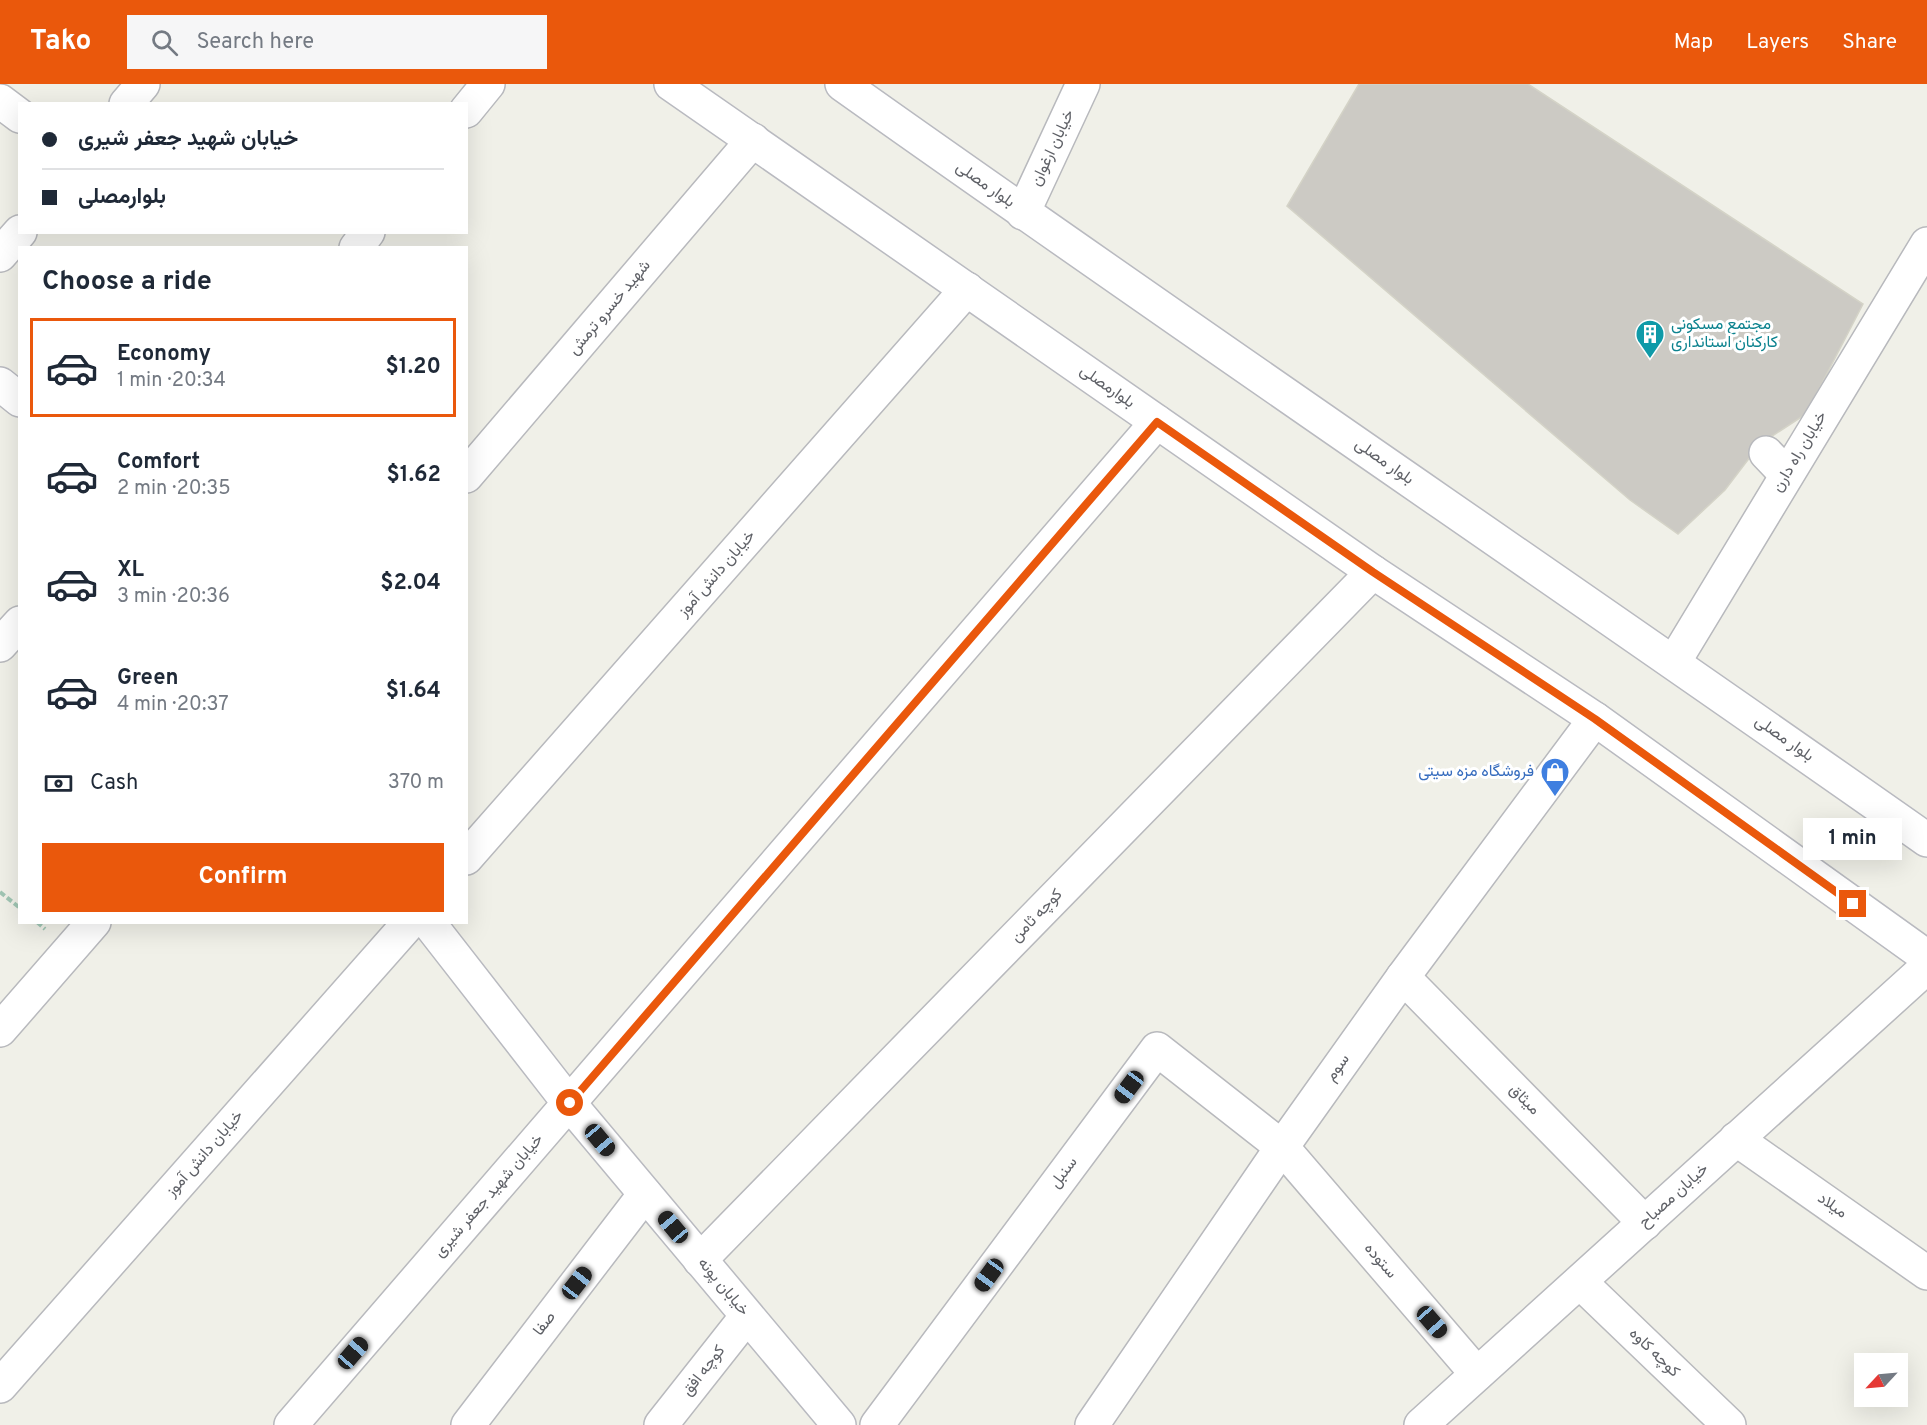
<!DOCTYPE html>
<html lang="en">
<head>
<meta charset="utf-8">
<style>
	:root { --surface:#fff; --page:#f6f6f7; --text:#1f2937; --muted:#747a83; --line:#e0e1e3; --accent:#ea580c }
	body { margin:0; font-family:Overpass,Vazirmatn,sans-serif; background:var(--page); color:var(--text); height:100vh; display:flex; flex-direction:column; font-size:22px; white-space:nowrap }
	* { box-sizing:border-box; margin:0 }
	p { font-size:20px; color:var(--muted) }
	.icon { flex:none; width:33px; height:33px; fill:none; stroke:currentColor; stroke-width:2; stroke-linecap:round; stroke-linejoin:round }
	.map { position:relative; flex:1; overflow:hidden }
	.details { position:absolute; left:18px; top:162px; width:450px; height:678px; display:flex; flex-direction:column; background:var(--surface); border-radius:0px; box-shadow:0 6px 24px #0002 }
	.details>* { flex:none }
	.top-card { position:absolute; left:18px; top:18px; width:450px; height:132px; border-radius:0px; box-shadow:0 6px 24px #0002; display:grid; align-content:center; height:132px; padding:0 24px; background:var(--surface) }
	.needle { width:39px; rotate:244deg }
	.controls { position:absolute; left:1854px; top:1269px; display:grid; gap:12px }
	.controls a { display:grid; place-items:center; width:54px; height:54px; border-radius:0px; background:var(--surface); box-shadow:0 6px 24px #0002; font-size:30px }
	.end { position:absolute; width:27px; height:27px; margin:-14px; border:8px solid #ea580c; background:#fff; box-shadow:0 0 0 3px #fff }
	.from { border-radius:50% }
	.bubble { position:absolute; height:42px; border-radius:0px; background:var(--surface); box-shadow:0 6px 24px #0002; font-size:20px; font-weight:700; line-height:42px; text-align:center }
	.car { position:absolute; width:18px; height:36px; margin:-18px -9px; border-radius:8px; box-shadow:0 0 4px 2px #0007; background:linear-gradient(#222 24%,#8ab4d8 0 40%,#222 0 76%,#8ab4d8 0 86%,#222 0) }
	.top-card b { display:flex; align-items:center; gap:21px; height:57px; font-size:22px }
	.top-card b+b { border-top:2px solid var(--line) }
	.top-card i { width:15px; height:15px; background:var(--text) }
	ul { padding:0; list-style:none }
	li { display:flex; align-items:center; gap:18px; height:99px; margin:0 12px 9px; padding:0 12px; border:3px solid transparent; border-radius:0px }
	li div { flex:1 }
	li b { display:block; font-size:22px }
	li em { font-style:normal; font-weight:700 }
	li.on { border-color:var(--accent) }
	li>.icon { width:54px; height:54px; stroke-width:1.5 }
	h2 { padding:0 24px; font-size:27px; line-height:72px }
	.pay { display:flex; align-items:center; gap:15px; height:66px; padding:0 24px; font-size:22px }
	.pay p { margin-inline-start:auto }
	.action { display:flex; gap:12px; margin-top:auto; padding:12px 24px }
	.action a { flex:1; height:69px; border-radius:0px; background:var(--accent); color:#fff; font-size:24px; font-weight:700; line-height:69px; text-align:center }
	header { display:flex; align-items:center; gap:36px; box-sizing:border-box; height:84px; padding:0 30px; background:var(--accent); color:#fff }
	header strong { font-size:28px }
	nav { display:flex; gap:33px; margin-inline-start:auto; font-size:21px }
	.search { width:420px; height:54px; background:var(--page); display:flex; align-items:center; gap:15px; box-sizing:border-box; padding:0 21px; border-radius:0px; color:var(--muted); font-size:22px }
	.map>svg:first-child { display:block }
	.building { fill:#cccac4; stroke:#d4d3c7; stroke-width:1.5 }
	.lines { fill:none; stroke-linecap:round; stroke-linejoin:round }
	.street-casing { stroke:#b8b9bd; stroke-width:36 }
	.secondary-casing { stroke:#b9bac0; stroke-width:36 }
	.path { stroke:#a0c6b4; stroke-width:4; stroke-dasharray:6 3; stroke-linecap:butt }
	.street { stroke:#fff; stroke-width:33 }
	.secondary { stroke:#fff; stroke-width:33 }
	.route { stroke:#ea580c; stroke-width:8 }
	.labels { text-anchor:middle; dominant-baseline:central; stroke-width:6; stroke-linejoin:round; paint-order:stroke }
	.street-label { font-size:16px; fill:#5f6167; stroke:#fff }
	.culture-label { font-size:16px; fill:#0d838f; stroke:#fff; text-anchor:start }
	.shop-label { font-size:16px; fill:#366cbe; stroke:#fff; text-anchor:end }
</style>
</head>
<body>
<header>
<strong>Tako</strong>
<div class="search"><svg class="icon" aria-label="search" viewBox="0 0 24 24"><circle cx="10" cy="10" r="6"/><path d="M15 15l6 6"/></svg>Search here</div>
<nav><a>Map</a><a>Layers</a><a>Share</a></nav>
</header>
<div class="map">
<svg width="1927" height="1341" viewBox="0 0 1927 1341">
	<rect width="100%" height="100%" fill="#f0f0e8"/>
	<path class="building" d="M1359,0H1528L1863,220L1806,330L1760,360L1725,406L1678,450L1630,416L1287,122Z"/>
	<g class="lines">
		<g class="street-casing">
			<g id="street">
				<path d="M0,17L20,32"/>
				<path d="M126,20L143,0"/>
				<path d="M466,27L488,0"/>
				<path d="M1023,129L1083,0"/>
				<path d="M356,164L368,148"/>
				<path d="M0,171L20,148"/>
				<path d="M1766,369L1786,390"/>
				<path d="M466,392L753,56"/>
				<path d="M0,561L20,539"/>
				<path d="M1674,578L1927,160"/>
				<path d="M466,774L967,205"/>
				<path d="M1403,893L1645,1139"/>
				<path d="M0,946L94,838"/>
				<path d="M1736,1055L1927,1189"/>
				<path d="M700,1176L1373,488"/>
				<path d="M1580,1198L1729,1341"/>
				<path d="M0,1302L410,838"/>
				<path d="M291,1341L1157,338"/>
				<path d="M468,1341L645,1110"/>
				<path d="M661,1341L747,1232"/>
				<path d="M877,1341L1157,965L1282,1063L1477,1290"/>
				<path d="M1092,1341L1282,1063L1403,893L1595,635"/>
				<path d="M1421,1341L1927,883"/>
			</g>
		</g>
		<g class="secondary-casing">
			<g id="secondary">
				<path d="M671,0L1373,488L1595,635L1927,873"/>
				<path d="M842,0C1201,255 1566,502 1927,756"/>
				<path d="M0,300L20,316"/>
				<path d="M428,838L569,1019L839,1341"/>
			</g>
		</g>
		<g class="path">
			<path d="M0,808L20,824"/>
			<path d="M37,838L45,845"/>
		</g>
		<use href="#street" class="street"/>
		<use href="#secondary" class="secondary"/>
	</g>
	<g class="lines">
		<path class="route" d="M570,1019L1157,338L1373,488L1595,635L1853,820"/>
	</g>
	<defs>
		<g id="building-pin" transform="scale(1.5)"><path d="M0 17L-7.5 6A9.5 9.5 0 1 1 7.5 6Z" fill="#0f9aa8" stroke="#fff"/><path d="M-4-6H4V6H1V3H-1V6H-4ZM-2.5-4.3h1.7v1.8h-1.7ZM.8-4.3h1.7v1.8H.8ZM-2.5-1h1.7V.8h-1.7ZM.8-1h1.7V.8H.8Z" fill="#fff"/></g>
		<g id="shop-pin" transform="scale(1.5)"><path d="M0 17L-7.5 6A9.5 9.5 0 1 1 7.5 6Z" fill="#3f7fe0" stroke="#fff"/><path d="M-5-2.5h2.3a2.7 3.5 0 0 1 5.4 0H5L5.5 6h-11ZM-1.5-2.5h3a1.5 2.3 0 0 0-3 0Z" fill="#fff"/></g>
	</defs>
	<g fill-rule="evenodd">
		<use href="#building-pin" x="1650" y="250"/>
		<use href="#shop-pin" x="1555" y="688"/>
	</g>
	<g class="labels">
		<g class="street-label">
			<text transform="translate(1053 64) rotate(-65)">خیابان ارغوان</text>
			<text transform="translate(985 101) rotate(35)">بلوار مصلی</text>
			<text transform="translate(610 224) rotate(-50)">شهید خسرو ترمش</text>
			<text transform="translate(1107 303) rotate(35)">بلوارمصلی</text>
			<text transform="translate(1800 368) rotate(-59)">خیابان راه دارن</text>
			<text transform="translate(1384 378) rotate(35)">بلوار مصلی</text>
			<text transform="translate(717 490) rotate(-49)">خیابان دانش آموز</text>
			<text transform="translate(1784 655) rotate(35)">بلوار مصلی</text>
			<text transform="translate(1037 832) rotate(-46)">کوچه ثامن</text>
			<text transform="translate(1338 984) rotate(-55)">سوم</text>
			<text transform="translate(1524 1016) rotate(45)">میثاق</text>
			<text transform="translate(205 1070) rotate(-49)">خیابان دانش آموز</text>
			<text transform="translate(1064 1089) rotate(-53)">سنبل</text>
			<text transform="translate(489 1112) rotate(-49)">خیابان شهید جعفر شیری</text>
			<text transform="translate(1674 1112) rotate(-42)">خیابان مصباح</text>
			<text transform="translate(1832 1122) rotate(35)">میلاد</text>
			<text transform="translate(1380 1177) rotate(49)">ستوده</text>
			<text transform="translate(723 1203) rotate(50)">خیابان پونه</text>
			<text transform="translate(545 1240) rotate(-52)">صفا</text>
			<text transform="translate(1654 1269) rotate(44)">کوچه کاوه</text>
			<text transform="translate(704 1287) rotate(-52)">کوچه افق</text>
		</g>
		<g class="culture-label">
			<text x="1671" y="241">مجتمع مسکونی<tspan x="1671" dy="18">کارکنان استانداری</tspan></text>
		</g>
		<g class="shop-label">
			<text x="1534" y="688">فروشگاه مزه سیتی</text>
		</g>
	</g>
</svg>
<div class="controls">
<a><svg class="needle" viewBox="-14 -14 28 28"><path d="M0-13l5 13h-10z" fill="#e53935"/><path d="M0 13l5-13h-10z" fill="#747a83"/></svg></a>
</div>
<i class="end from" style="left:570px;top:1019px"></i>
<i class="end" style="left:1853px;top:820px"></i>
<div class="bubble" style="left:1803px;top:734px;width:99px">1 min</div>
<i class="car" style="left:1129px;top:1003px;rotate:217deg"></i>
<i class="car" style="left:600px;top:1056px;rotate:140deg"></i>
<i class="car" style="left:673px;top:1143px;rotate:320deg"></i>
<i class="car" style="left:989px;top:1191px;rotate:216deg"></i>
<i class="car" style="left:577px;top:1199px;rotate:38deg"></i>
<i class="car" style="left:1432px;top:1238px;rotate:139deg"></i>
<i class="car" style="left:353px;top:1269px;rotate:41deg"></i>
<div class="top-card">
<b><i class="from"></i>خیابان شهید جعفر شیری</b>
<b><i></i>بلوارمصلی</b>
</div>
<section class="details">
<h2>Choose a ride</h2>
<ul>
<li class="on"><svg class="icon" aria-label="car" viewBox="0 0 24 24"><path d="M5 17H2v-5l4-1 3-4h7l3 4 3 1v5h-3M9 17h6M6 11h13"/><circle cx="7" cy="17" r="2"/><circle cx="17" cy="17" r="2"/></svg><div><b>Economy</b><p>1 min · 20:34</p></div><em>$1.20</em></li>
<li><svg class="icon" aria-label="car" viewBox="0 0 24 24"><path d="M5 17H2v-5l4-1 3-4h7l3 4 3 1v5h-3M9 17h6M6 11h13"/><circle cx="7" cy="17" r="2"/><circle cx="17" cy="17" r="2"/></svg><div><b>Comfort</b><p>2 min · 20:35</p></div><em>$1.62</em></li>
<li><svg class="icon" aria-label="car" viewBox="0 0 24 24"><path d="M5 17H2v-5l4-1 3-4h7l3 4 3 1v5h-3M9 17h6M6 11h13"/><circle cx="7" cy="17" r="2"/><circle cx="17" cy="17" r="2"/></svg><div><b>XL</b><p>3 min · 20:36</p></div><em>$2.04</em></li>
<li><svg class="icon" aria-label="car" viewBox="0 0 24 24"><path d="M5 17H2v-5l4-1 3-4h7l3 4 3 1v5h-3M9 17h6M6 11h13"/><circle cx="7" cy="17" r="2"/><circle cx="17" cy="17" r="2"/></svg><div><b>Green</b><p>4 min · 20:37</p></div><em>$1.64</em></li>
</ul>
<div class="pay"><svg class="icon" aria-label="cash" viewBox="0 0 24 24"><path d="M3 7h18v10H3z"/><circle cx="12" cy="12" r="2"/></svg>Cash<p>370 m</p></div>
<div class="action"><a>Confirm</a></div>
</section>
</div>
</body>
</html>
